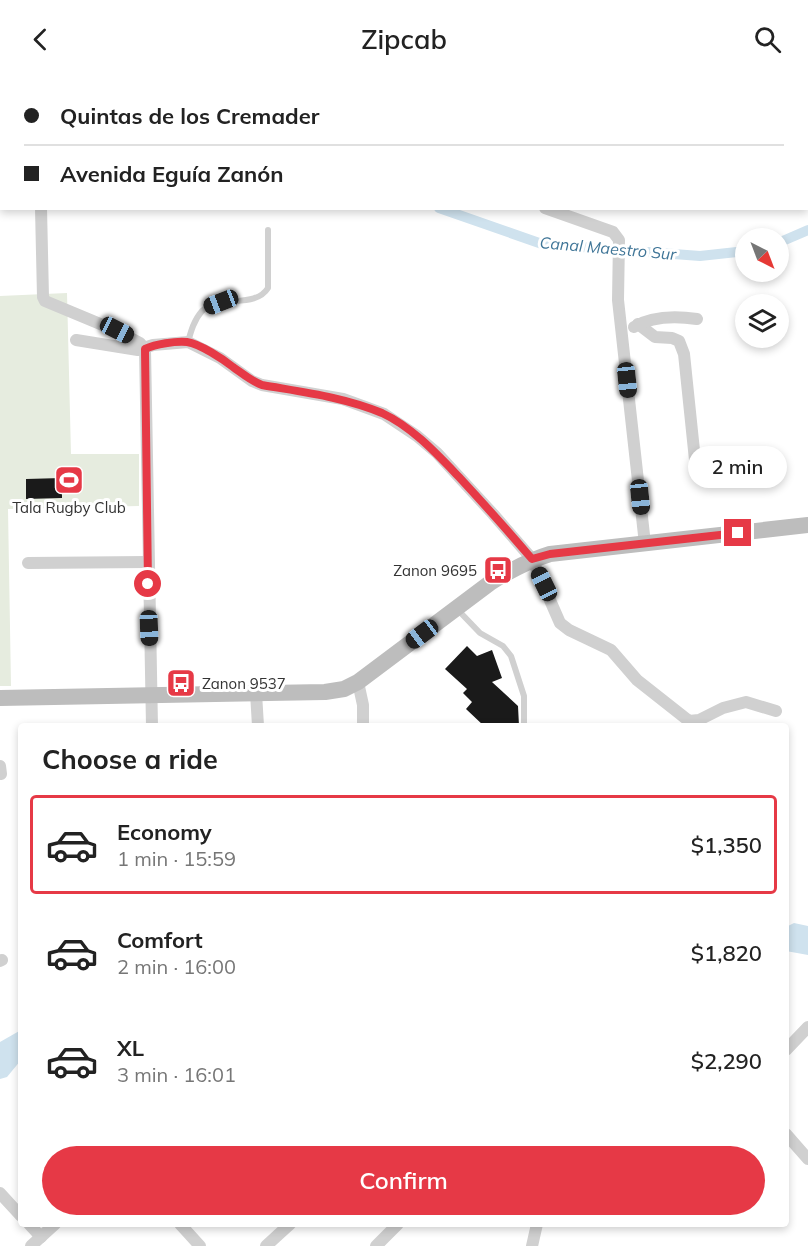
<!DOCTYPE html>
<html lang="en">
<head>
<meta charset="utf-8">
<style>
	:root { --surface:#fff; --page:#f2f2f2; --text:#222; --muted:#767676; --line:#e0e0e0; --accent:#e63946 }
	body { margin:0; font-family:Mulish,sans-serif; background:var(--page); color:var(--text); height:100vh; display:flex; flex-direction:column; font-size:22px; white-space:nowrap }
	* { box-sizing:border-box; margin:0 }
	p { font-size:20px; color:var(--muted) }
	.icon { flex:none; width:33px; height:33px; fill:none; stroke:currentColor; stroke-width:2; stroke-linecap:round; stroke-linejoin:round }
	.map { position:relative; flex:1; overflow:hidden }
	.details { position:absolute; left:18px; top:645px; width:771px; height:504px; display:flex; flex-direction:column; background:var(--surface); border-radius:6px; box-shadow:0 3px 9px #0003 }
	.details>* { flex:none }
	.hud { position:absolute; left:0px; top:0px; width:808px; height:132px; box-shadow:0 3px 9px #0003; display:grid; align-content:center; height:132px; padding:0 24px; background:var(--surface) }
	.needle { width:39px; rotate:138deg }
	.tools { position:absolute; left:735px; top:150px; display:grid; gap:12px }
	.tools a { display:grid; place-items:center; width:54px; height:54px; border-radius:50%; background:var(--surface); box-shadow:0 3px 9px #0003; font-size:30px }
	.end { position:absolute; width:27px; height:27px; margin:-14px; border:8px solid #e63946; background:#fff; box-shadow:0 0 0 3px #fff }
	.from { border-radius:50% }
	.bubble { position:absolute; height:42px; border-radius:21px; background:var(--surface); box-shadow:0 3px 9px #0003; font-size:20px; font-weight:600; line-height:42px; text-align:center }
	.car { position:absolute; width:18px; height:36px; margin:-18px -9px; border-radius:8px; box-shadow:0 0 4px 2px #0007; background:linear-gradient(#222 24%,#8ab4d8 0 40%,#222 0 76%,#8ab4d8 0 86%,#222 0) }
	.hud b { display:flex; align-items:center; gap:21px; height:57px; font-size:22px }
	.hud b+b { border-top:2px solid var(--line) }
	.hud i { width:15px; height:15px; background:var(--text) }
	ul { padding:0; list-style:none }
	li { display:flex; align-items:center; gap:18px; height:99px; margin:0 12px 9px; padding:0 12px; border:3px solid transparent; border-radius:6px }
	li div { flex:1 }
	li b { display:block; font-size:22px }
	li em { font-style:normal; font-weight:600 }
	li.on { border-color:var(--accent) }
	li>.icon { width:54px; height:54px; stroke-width:1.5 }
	h2 { padding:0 24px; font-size:27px; line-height:72px }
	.action { display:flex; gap:12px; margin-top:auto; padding:12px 24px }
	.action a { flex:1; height:69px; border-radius:36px; background:var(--accent); color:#fff; font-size:24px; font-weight:600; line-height:69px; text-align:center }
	header { display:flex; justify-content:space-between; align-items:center; height:78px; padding:0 24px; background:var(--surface); font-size:27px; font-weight:600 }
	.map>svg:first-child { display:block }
	.green { fill:#e6ecdf }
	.water { fill:#cfe2ee }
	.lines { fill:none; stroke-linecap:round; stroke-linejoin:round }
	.canal { stroke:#cfe2ee; stroke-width:10 }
	.building { fill:#1a1a1a }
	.service { stroke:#d0d0d0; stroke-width:6 }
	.minor { stroke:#d0d0d0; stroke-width:12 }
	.secondary { stroke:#bdbdbd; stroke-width:16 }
	.route { stroke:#e63946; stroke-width:8 }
	.labels { text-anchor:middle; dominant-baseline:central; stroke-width:6; stroke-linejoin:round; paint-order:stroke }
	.poi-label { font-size:15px; fill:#333; stroke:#fff }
	.water-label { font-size:16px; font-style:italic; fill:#3f7597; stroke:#fff }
</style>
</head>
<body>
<header><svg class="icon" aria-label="back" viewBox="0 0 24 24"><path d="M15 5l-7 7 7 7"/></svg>Zipcab<svg class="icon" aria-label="search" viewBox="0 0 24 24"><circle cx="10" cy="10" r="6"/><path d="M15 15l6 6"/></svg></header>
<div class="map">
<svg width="808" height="1168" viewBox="0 0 808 1168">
	<rect width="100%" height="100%" fill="#fff"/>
	<path class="green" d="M67,215L71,376H139V428L8,431L11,608H0V218Z"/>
	<g class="water">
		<path d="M794,845L808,848V877L786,873V849Z"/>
		<path d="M21,952V982L7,999L0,1001V964Z"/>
	</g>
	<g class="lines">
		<g class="canal">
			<path d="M280,0L282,2"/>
			<path d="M439,130L542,166L700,178L746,173"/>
			<path d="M778,165L808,152"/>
		</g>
	</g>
	<g class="building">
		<path d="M62,400V420L26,421V401Z"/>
		<path d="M467,568L477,578L492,572L502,600L492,604L518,628L519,648H484L466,631L472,624L463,615L467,611L445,591Z"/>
	</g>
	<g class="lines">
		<g class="service">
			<path d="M330,0L331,2"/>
			<path d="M392,2L393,0"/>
			<path d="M188,264C191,253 194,242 202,233C220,216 255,231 268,210V152"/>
			<path d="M457,531L480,555L503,568L511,578L524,618V648"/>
		</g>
		<g class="minor">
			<path d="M36,0V2"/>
			<path d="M500,2L502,0"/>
			<path d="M0,51H2"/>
			<path d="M41,130L43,219L45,223L117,253L140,265L145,271L152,648"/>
			<path d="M545,130L613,154L619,162L618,222L645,466"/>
			<path d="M638,246L655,259L672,260L679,263L684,276L695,382L703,387L726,388"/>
			<path d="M634,249C652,238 676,238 697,241"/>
			<path d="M76,262L138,272L153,267L188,264L220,280L252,303L262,307L343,321L365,329L384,336L417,358L437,375L493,436L532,481L560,545L569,552L611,572L637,602L689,643L699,642L723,630L746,624L776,633"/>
			<path d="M28,485L147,484"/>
			<path d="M358,604L363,627V648"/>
			<path d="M256,615L258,648"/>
			<path d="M0,688L1,696"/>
			<path d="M0,883L2,882"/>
			<path d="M786,972L808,949"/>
			<path d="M786,1056L808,1081"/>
			<path d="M0,1115L21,1138"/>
			<path d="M29,1146L41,1159"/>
			<path d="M180,1146L200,1168"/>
			<path d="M31,1168L55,1146"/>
			<path d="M266,1168L290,1146"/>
			<path d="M376,1168L398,1146"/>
			<path d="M532,1168L537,1146"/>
		</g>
		<path class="secondary" d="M0,620L325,614L344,611L358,604L490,505C509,493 527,483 550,476L808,447"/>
	</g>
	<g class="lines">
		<path class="route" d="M148,506L145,271C156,266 175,263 187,264C200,266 223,281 233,289C243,296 251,303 262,307C302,314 344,319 382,335C412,349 436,375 459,399C484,426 508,453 532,481L550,476L738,455"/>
	</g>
	<defs>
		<g id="stadium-square" transform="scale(1.5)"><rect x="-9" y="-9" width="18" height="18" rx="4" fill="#e63946" stroke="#fff"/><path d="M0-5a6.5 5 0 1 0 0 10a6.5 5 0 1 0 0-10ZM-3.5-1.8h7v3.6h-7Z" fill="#fff"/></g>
		<g id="bus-square" transform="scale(1.5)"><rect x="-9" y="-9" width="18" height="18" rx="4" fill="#e63946" stroke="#fff"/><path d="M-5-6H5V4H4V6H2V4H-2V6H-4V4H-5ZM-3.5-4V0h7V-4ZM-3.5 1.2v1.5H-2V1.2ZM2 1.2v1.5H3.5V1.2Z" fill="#fff"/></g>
	</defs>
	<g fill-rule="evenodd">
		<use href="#stadium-square" x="69" y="402"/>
		<use href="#bus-square" x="498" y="492"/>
		<use href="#bus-square" x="181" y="605"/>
	</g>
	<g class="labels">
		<g class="poi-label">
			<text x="69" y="429">Tala Rugby Club</text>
			<text x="477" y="492" text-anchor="end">Zanon 9695</text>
			<text x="202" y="605" text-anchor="start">Zanon 9537</text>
		</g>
		<g class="water-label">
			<text transform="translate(608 170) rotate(5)">Canal Maestro Sur</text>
		</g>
	</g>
</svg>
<div class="tools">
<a><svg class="needle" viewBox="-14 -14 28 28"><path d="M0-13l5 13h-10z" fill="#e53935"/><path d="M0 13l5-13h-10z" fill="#767676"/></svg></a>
<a><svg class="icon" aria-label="layers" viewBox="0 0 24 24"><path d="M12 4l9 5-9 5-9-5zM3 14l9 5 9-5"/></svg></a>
</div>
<i class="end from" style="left:148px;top:506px"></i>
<i class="end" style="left:738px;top:455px"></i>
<div class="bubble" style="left:688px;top:368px;width:99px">2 min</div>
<i class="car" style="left:221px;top:224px;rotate:249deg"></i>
<i class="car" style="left:117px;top:252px;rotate:117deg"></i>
<i class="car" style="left:627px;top:302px;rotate:174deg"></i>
<i class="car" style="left:640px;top:419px;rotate:174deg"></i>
<i class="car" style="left:544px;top:506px;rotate:334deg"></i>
<i class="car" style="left:149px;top:550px;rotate:178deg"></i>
<i class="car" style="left:422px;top:556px;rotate:233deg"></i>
<div class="hud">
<b><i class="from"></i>Quintas de los Cremader</b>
<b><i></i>Avenida Eguía Zanón</b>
</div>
<section class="details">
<h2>Choose a ride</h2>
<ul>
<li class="on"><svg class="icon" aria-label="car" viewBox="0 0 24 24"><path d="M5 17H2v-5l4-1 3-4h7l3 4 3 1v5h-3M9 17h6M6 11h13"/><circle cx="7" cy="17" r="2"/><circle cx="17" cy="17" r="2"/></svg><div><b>Economy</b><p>1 min · 15:59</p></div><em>$1,350</em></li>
<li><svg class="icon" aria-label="car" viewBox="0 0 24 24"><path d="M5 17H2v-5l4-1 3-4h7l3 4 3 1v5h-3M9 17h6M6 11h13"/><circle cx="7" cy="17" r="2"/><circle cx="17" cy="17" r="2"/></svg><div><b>Comfort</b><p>2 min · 16:00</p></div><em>$1,820</em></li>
<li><svg class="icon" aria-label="car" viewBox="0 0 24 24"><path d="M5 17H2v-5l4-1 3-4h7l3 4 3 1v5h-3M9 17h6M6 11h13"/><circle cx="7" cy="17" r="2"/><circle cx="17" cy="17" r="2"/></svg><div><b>XL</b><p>3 min · 16:01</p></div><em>$2,290</em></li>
</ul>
<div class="action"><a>Confirm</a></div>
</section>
</div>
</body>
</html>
